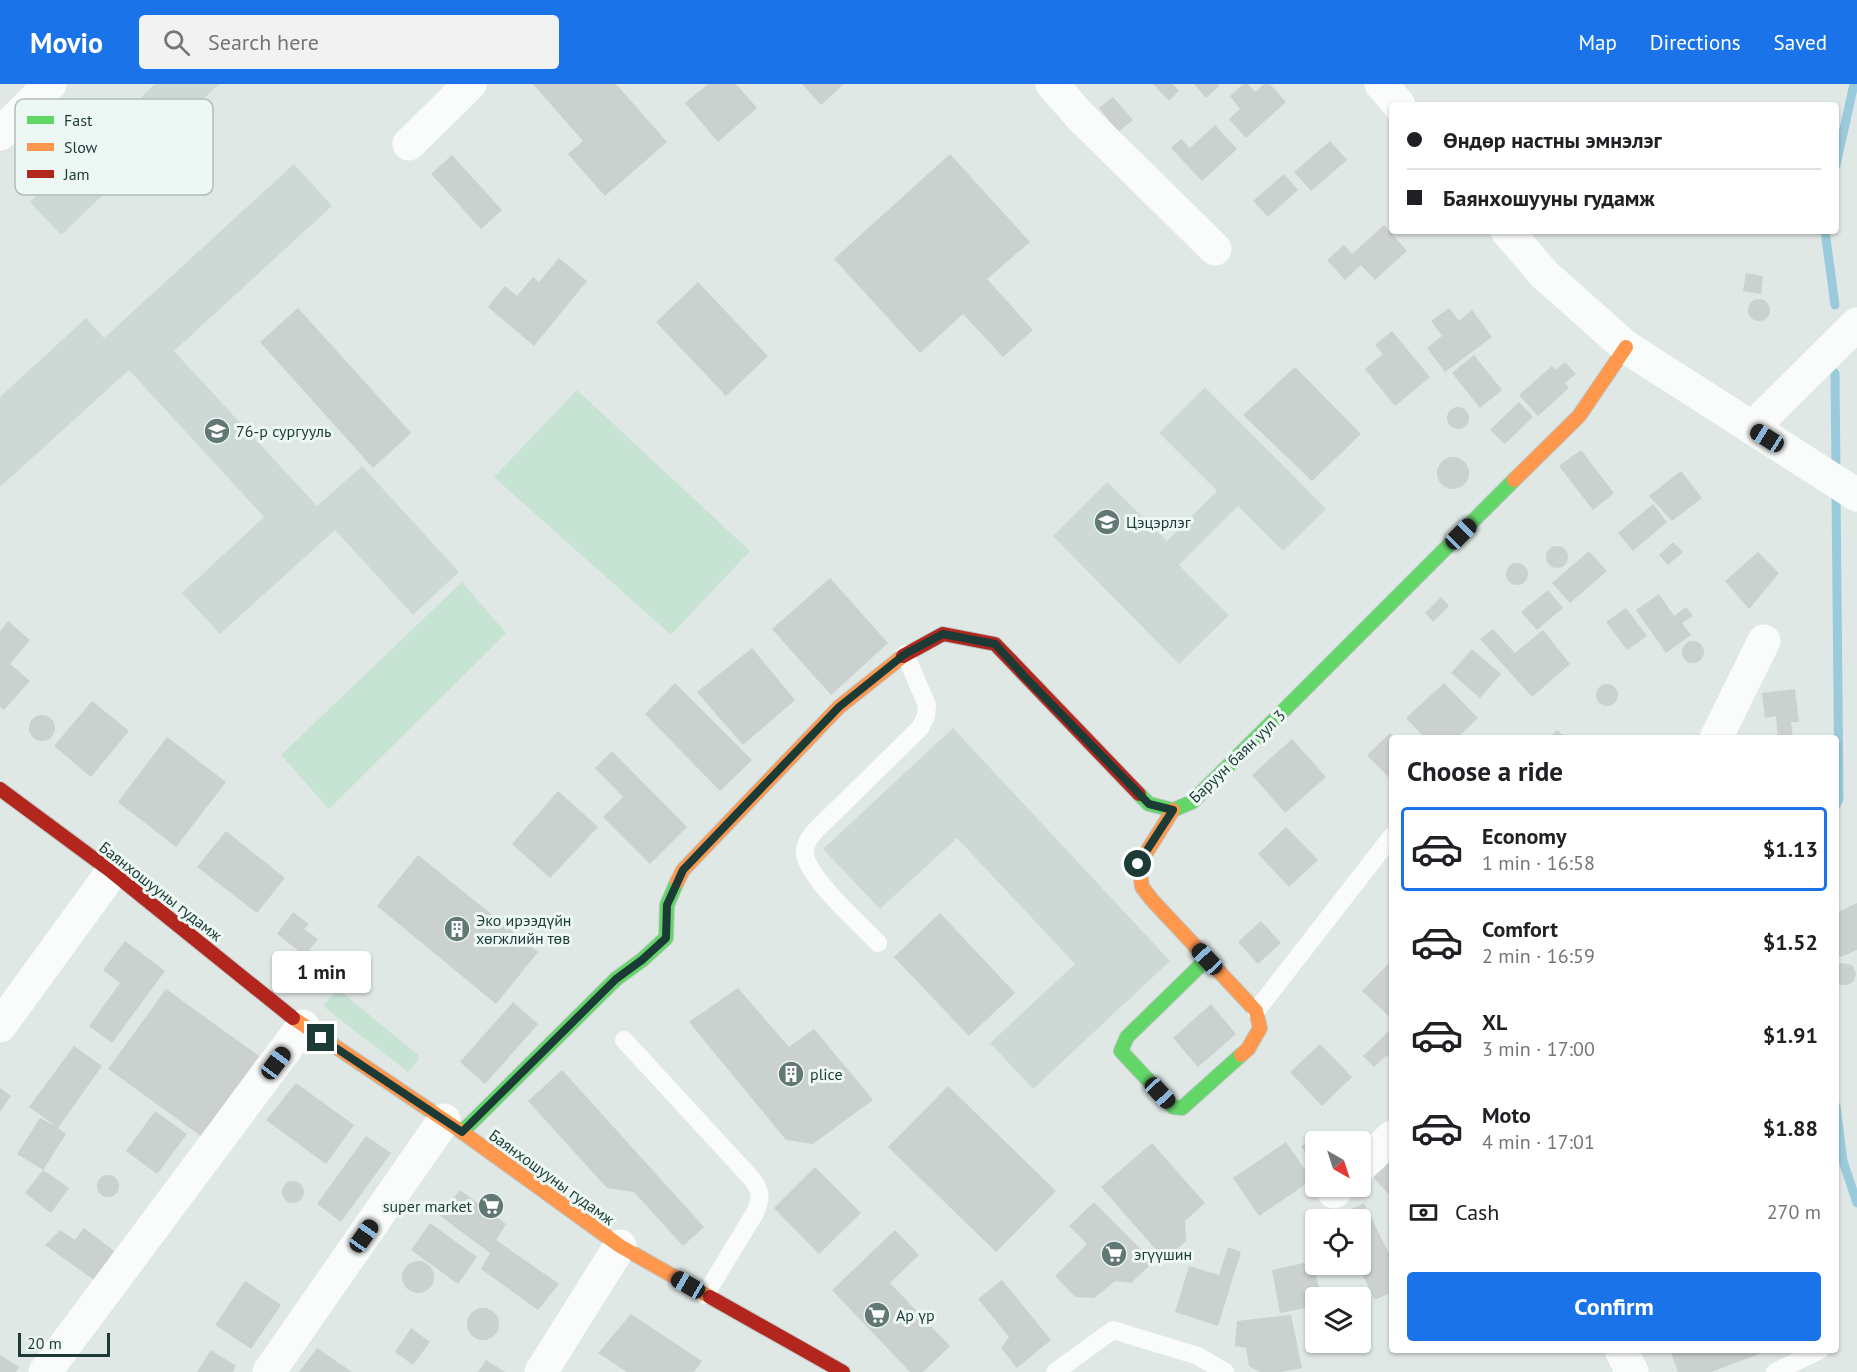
<!DOCTYPE html>
<html lang="en">
<head>
<meta charset="utf-8">
<style>
	:root { --surface:#fff; --page:#f2f2f2; --text:#202124; --muted:#757577; --line:#e0e0e0; --accent:#1a73e8 }
	body { margin:0; font-family:"PT Sans",sans-serif; background:var(--page); color:var(--text); height:100vh; display:flex; flex-direction:column; font-size:22px; white-space:nowrap }
	* { box-sizing:border-box; margin:0 }
	p { font-size:20px; color:var(--muted) }
	.icon { flex:none; width:33px; height:33px; fill:none; stroke:currentColor; stroke-width:2; stroke-linecap:round; stroke-linejoin:round }
	.map { position:relative; flex:1; overflow:hidden }
	.sheet { position:absolute; left:1389px; top:651px; width:450px; height:618px; display:flex; flex-direction:column; background:var(--surface); border-radius:6px; box-shadow:0 2px 4px #0004 }
	.sheet>* { flex:none }
	.banner { position:absolute; left:1389px; top:18px; width:450px; height:132px; border-radius:6px; box-shadow:0 2px 4px #0004; display:grid; align-content:center; height:132px; padding:0 18px; background:var(--surface) }
	.needle { width:39px; rotate:141deg }
	.controls { position:absolute; left:1305px; top:1047px; display:grid; gap:12px }
	.controls a { display:grid; place-items:center; width:66px; height:66px; border-radius:6px; background:var(--surface); box-shadow:0 2px 4px #0004; font-size:30px }
	.scale { position:absolute; left:18px; bottom:15px; width:92px; box-sizing:border-box; padding-left:6px; border:3px solid #1c3b37; border-top:0; font-size:16px; line-height:21px; white-space:nowrap; color:#1c3b37; -webkit-text-stroke:4px #edf7f3; paint-order:stroke }
	.end { position:absolute; width:27px; height:27px; margin:-14px; border:8px solid #1c3b37; background:#fff; box-shadow:0 0 0 3px #fff }
	.from { border-radius:50% }
	.bubble { position:absolute; height:42px; border-radius:6px; background:var(--surface); box-shadow:0 2px 4px #0004; font-size:20px; font-weight:700; line-height:42px; text-align:center }
	.car { position:absolute; width:18px; height:36px; margin:-18px -9px; border-radius:8px; box-shadow:0 0 4px 2px #0007; background:linear-gradient(#222 24%,#8ab4d8 0 40%,#222 0 76%,#8ab4d8 0 86%,#222 0) }
	.banner b { display:flex; align-items:center; gap:21px; height:57px; font-size:22px }
	.banner b+b { border-top:2px solid var(--line) }
	.banner i { width:15px; height:15px; background:var(--text) }
	ul { padding:0; list-style:none }
	li { display:flex; align-items:center; gap:18px; height:84px; margin:0 12px 9px; padding:0 6px; border:3px solid transparent; border-radius:6px }
	li div { flex:1 }
	li b { display:block; font-size:22px }
	li em { font-style:normal; font-weight:700 }
	li.on { border-color:var(--accent) }
	li>.icon { width:54px; height:54px; stroke-width:1.5 }
	h2 { padding:0 18px; font-size:27px; line-height:72px }
	.pay { display:flex; align-items:center; gap:15px; height:66px; padding:0 18px; font-size:22px }
	.pay p { margin-inline-start:auto }
	.button { display:flex; gap:12px; margin-top:auto; padding:12px 18px }
	.button a { flex:1; height:69px; border-radius:6px; background:var(--accent); color:#fff; font-size:24px; font-weight:700; line-height:69px; text-align:center }
	header { display:flex; align-items:center; gap:36px; box-sizing:border-box; height:84px; padding:0 30px; background:var(--accent); color:#fff }
	header strong { font-size:28px }
	nav { display:flex; gap:33px; margin-inline-start:auto; font-size:21px }
	.search { width:420px; height:54px; background:var(--page); display:flex; align-items:center; gap:15px; box-sizing:border-box; padding:0 21px; border-radius:6px; color:var(--muted); font-size:22px }
	.map>svg:first-child { display:block }
	.built { fill:#cdd9d5 }
	.green { fill:#c7e3d3 }
	.lines { fill:none; stroke-linecap:round; stroke-linejoin:round }
	.stream { stroke:#9acbdc; stroke-width:9 }
	.building { fill:#cad1ce }
	.fast-casing { stroke:#bcc7c5; stroke-width:16 }
	.slow-casing { stroke:#bcc7c5; stroke-width:16 }
	.jam-casing { stroke:#bcc7c5; stroke-width:16 }
	.lane { stroke:#fafcfb; stroke-width:18 }
	.street { stroke:#fafcfb; stroke-width:33 }
	.fast { stroke:#63d668; stroke-width:14 }
	.slow { stroke:#ff974d; stroke-width:14 }
	.jam { stroke:#b3261e; stroke-width:14 }
	.route { stroke:#1c3b37; stroke-width:8 }
	.labels { text-anchor:middle; dominant-baseline:central; stroke-width:6; stroke-linejoin:round; paint-order:stroke }
	.poi-label { font-size:16px; fill:#1c3b37; stroke:#edf7f3; text-anchor:start }
	.street-label { font-size:16px; fill:#1c3b37; stroke:#edf7f3 }
	.key { fill:#edf7f3; stroke:#aebfbb; stroke-width:1.5 }
	.key-label { font-size:16px; fill:#1c3b37 }
</style>
</head>
<body>
<header>
<strong>Movio</strong>
<div class="search"><svg class="icon" aria-label="search" viewBox="0 0 24 24"><circle cx="10" cy="10" r="6"/><path d="M15 15l6 6"/></svg>Search here</div>
<nav><a>Map</a><a>Directions</a><a>Saved</a></nav>
</header>
<div class="map">
<svg width="1857" height="1288" viewBox="0 0 1857 1288">
	<rect width="100%" height="100%" fill="#e0e8e5"/>
	<g class="built">
		<path d="M155,0H219L61,151L30,118Z"/>
		<path d="M294,80L332,122L174,267L317,422L362,382L459,488L413,531L335,446L220,550L182,509L264,433L129,286L0,403V313L86,234L104,254Z"/>
		<path d="M1205,303L1326,425L1283,467L1238,422L1179,481L1229,531L1179,580L1053,452L1107,398L1167,457L1217,407L1159,349Z"/>
		<path d="M953,644L1170,877L1033,1005L990,959L1075,880L957,754L880,825L823,765Z"/>
	</g>
	<g class="green">
		<path d="M577,306L750,467L671,551L494,393Z"/>
		<path d="M462,498L506,549L329,725L281,671Z"/>
		<path d="M338,905L418,971L419,975L408,988L323,922Z"/>
	</g>
	<g class="lines">
		<g class="stream">
			<path d="M1836,81L1854,0"/>
			<path d="M1825,147L1835,221"/>
			<path d="M1835,289L1836,389"/>
			<path d="M1836,721L1839,715L1836,406"/>
			<path d="M1836,1022L1843,1077L1857,1119"/>
		</g>
	</g>
	<g class="building">
		<path d="M533,0H616L667,58L605,112L568,70L583,57Z"/>
		<path d="M708,0H736L757,24L718,58L685,19Z"/>
		<path d="M802,0H844L821,21Z"/>
		<path d="M1153,0H1173L1179,7L1169,17Z"/>
		<path d="M1194,0H1218L1219,2L1206,14Z"/>
		<path d="M1243,0H1248L1255,8L1264,0H1270L1286,18L1246,54L1229,35L1240,25L1230,12Z"/>
		<path d="M1113,13L1133,36L1118,48L1099,24Z"/>
		<path d="M1215,41L1237,65L1202,97L1171,64L1181,55L1190,64Z"/>
		<path d="M1330,57L1347,76L1311,107L1294,88Z"/>
		<path d="M950,70L1030,158L987,195L1033,246L1003,273L963,230L920,269L834,175Z"/>
		<path d="M452,71L502,126L481,145L431,90Z"/>
		<path d="M1284,90L1298,106L1268,133L1253,117Z"/>
		<path d="M1384,141L1407,167L1375,196L1361,181L1345,196L1327,176L1344,161L1352,170Z"/>
		<path d="M559,174L587,197L534,262L488,223L505,202L517,212L533,193L539,198Z"/>
		<path d="M1746,189L1763,192L1761,210L1743,207Z"/>
		<path d="M698,198L768,272L726,312L656,238Z"/>
		<circle cx="1759" cy="226" r="11"/>
		<path d="M298,224L411,349L373,384L260,258Z"/>
		<path d="M1449,224L1459,237L1472,226L1492,253L1445,288L1427,264L1442,252L1431,237Z"/>
		<path d="M1392,247L1430,293L1395,322L1365,285L1383,270L1375,261Z"/>
		<path d="M1474,271L1502,306L1480,324L1452,289Z"/>
		<path d="M1565,278L1576,290L1565,299L1569,304L1538,332L1519,311L1552,282L1556,286Z"/>
		<path d="M1295,283L1361,350L1312,397L1243,331Z"/>
		<path d="M1519,318L1533,333L1505,360L1490,346Z"/>
		<circle cx="1458" cy="334" r="11"/>
		<path d="M1581,366L1614,409L1593,426L1559,382Z"/>
		<circle cx="1453" cy="389" r="16"/>
		<path d="M1681,387L1702,414L1672,437L1649,412Z"/>
		<path d="M1653,420L1667,438L1633,467L1618,449Z"/>
		<path d="M1673,458L1683,468L1668,481L1659,471Z"/>
		<circle cx="1557" cy="473" r="11"/>
		<path d="M1589,467L1607,487L1570,519L1552,499Z"/>
		<path d="M1758,468L1779,489L1749,525L1725,497Z"/>
		<circle cx="1517" cy="490" r="11"/>
		<path d="M830,494L888,559L831,611L772,545Z"/>
		<path d="M1548,506L1563,524L1537,546L1521,528Z"/>
		<path d="M1659,510L1674,532L1686,523L1693,532L1682,539L1691,551L1666,569L1636,526Z"/>
		<path d="M1441,513L1449,522L1433,538L1425,529Z"/>
		<path d="M1626,524L1647,552L1627,566L1606,538Z"/>
		<path d="M8,537L30,556L10,580L30,597L4,626L0,623V547Z"/>
		<path d="M1493,545L1515,569L1543,546L1570,580L1532,613L1480,555Z"/>
		<circle cx="1693" cy="568" r="11"/>
		<path d="M752,564L795,616L743,661L697,608Z"/>
		<path d="M1472,565L1501,590L1480,614L1451,589Z"/>
		<path d="M675,599L752,676L720,707L645,630Z"/>
		<path d="M1444,599L1478,634L1457,654H1425L1406,634Z"/>
		<circle cx="1607" cy="611" r="11"/>
		<path d="M1795,605L1799,638H1791L1793,654H1778L1776,632L1765,634L1762,609Z"/>
		<path d="M92,617L129,647L91,693L54,662Z"/>
		<circle cx="42" cy="644" r="13"/>
		<path d="M1557,646L1566,654H1549Z"/>
		<path d="M1390,649L1395,654H1392V697L1367,671Z"/>
		<path d="M167,653L226,698L176,763L118,718Z"/>
		<path d="M1292,655L1326,693L1285,729L1252,691Z"/>
		<path d="M612,667L687,743L650,780L603,733L623,713L595,684Z"/>
		<path d="M558,707L598,743L550,794L512,760Z"/>
		<path d="M1286,743L1318,776L1289,803L1258,770Z"/>
		<path d="M226,747L285,794L257,829L197,783Z"/>
		<path d="M418,771L538,868L496,920L377,822Z"/>
		<path d="M1857,819V866L1836,875V829Z"/>
		<path d="M293,828L309,840L304,845L318,855L305,872L277,850Z"/>
		<path d="M940,829L1015,909L969,952L894,873Z"/>
		<path d="M1261,837L1281,859L1258,880L1238,858Z"/>
		<path d="M125,857L165,887L112,959L89,942L120,899L103,886Z"/>
		<path d="M1392,876V935L1362,907Z"/>
		<path d="M1841,879L1852,881L1855,887L1856,890L1854,897L1848,901H1840L1836,898V882Z"/>
		<path d="M738,904L789,963L814,945L873,1016L813,1060L786,1056L689,938Z"/>
		<path d="M166,905L259,972L201,1052L108,985Z"/>
		<path d="M513,918L538,940L485,1000L460,978Z"/>
		<path d="M1211,920L1236,950L1198,983L1173,954Z"/>
		<path d="M1392,944V976L1387,971L1374,983L1363,972Z"/>
		<path d="M1320,960L1352,993L1322,1022L1290,988Z"/>
		<path d="M74,962L102,982L58,1044L66,1050L43,1086L17,1070L40,1034L57,1043L29,1023Z"/>
		<path d="M562,986L704,1143L683,1162L634,1108L607,1104L528,1017Z"/>
		<path d="M296,999L354,1041L326,1080L266,1036Z"/>
		<path d="M948,1002L1056,1107L996,1168L888,1063Z"/>
		<path d="M0,1004L11,1012L0,1028Z"/>
		<path d="M155,1027L187,1050L157,1090L126,1067Z"/>
		<path d="M1319,1047L1328,1058H1316V1080L1301,1063Z"/>
		<path d="M366,1052L391,1069L341,1138L317,1120Z"/>
		<path d="M1286,1058L1312,1096L1259,1132L1233,1094Z"/>
		<path d="M1152,1059L1205,1119L1185,1137L1186,1157L1165,1176L1101,1103Z"/>
		<path d="M1392,1075V1114L1373,1093Z"/>
		<path d="M815,1083L861,1129L819,1170L774,1124Z"/>
		<path d="M43,1086L69,1104L51,1129L25,1109Z"/>
		<circle cx="108" cy="1102" r="11"/>
		<circle cx="293" cy="1108" r="11"/>
		<path d="M460,1106L506,1140L496,1156L559,1200L538,1226L481,1185L490,1169L439,1131Z"/>
		<path d="M1094,1118L1153,1178L1131,1199L1115,1197L1094,1214L1075,1213L1055,1192L1087,1160L1069,1142Z"/>
		<path d="M1364,1119L1392,1176V1208L1375,1216L1357,1180H1360V1136H1335L1334,1134Z"/>
		<path d="M430,1139L477,1173L458,1200L411,1166Z"/>
		<path d="M84,1144L114,1167L94,1196L45,1161L60,1146L75,1156Z"/>
		<path d="M895,1146L919,1171L890,1199L950,1262L923,1288H910L832,1206Z"/>
		<path d="M1228,1163L1241,1168L1218,1242L1175,1228L1189,1182L1219,1191Z"/>
		<circle cx="418" cy="1193" r="16"/>
		<path d="M1313,1177L1321,1214H1316V1222L1280,1229L1272,1186Z"/>
		<path d="M1002,1196L1051,1256L1017,1284L1001,1264L1009,1253L978,1215Z"/>
		<path d="M245,1197L281,1221L251,1265L215,1241Z"/>
		<circle cx="483" cy="1240" r="16"/>
		<path d="M631,1230L702,1277L694,1288H627L598,1269Z"/>
		<path d="M1291,1231L1302,1284L1281,1288H1260L1249,1282L1246,1264L1235,1262L1237,1237Z"/>
		<path d="M411,1244L430,1258L413,1281L395,1268Z"/>
		<path d="M317,1264L352,1288H299Z"/>
		<path d="M211,1266L236,1282L233,1288H197Z"/>
		<path d="M1670,1266H1764L1765,1268L1711,1288H1678Z"/>
		<path d="M0,1271L19,1283L16,1288H0Z"/>
		<path d="M486,1276L505,1288H478Z"/>
	</g>
	<g class="lines">
		<g class="fast-casing">
			<g id="fast">
				<path d="M1139,710L1149,720L1173,726L1192,718L1514,396"/>
				<path d="M1207,875L1127,953L1121,967L1173,1023L1182,1024L1241,971"/>
				<path d="M462,1048L616,895L642,876L666,854L667,821L677,798"/>
			</g>
		</g>
		<g class="slow-casing">
			<g id="slow">
				<path d="M1514,396L1579,332L1626,263"/>
				<path d="M1173,726L1139,780L1142,803L1152,816L1256,927L1260,944L1248,965L1241,971"/>
				<path d="M677,798L683,786L839,623L903,572"/>
				<path d="M293,934L462,1048L620,1162L710,1213"/>
			</g>
		</g>
		<g class="jam-casing">
			<g id="jam">
				<path d="M903,572L943,550L995,560L1139,710"/>
				<path d="M0,705L112,788L293,934"/>
				<path d="M710,1213L843,1288"/>
			</g>
		</g>
		<g class="lane">
			<path d="M878,859C861,841 803,790 805,767C805,758 811,752 816,746L920,644L926,632L927,621L905,570"/>
			<path d="M1256,927L1392,752"/>
			<path d="M624,956L753,1096C762,1110 761,1114 755,1129L705,1211"/>
			<path d="M1055,1288L1113,1246L1198,1272L1225,1288"/>
			<path d="M1775,1288L1820,1266"/>
		</g>
		<g class="street">
			<path d="M1052,0L1079,31L1215,165"/>
			<path d="M1381,0L1399,21"/>
			<path d="M0,50L50,0"/>
			<path d="M409,60L470,0"/>
			<path d="M1507,147L1545,191L1626,263L1857,411"/>
			<path d="M1752,344L1857,240"/>
			<path d="M1716,654L1764,557"/>
			<path d="M0,942L112,788"/>
			<path d="M1360,1083L1392,1053"/>
			<path d="M1334,1108L1339,1102"/>
			<path d="M1621,1266L1632,1288"/>
			<path d="M45,1288L303,942"/>
			<path d="M269,1288L444,1036"/>
			<path d="M541,1288L620,1162"/>
		</g>
		<use href="#fast" class="fast"/>
		<use href="#slow" class="slow"/>
		<use href="#jam" class="jam"/>
	</g>
	<g class="lines">
		<path class="route" d="M321,954L462,1048L616,895L642,876L666,854L667,821L683,786L839,623L905,570L943,550L995,560L1024,592L1149,720L1173,726L1138,780"/>
	</g>
	<defs>
		<g id="school-disc" transform="scale(1.35)"><circle r="9.5" fill="#617874" stroke="#edf7f3"/><path d="M0-5L7-2L0 1L-7-2ZM-4 1L0 2.5L4 1V4Q0 6-4 4Z" fill="#fff"/></g>
		<g id="building-disc" transform="scale(1.35)"><circle r="9.5" fill="#617874" stroke="#edf7f3"/><path d="M-4-6H4V6H1V3H-1V6H-4ZM-2.5-4.3h1.7v1.8h-1.7ZM.8-4.3h1.7v1.8H.8ZM-2.5-1h1.7V.8h-1.7ZM.8-1h1.7V.8H.8Z" fill="#fff"/></g>
		<g id="supermarket-disc" transform="scale(1.35)"><circle r="9.5" fill="#617874" stroke="#edf7f3"/><path d="M-6-5.5h2.5l.6 2H6L4.5 2H-2.5L-4.4-4H-6ZM-1.5 3.2a1.3 1.3 0 1 0 .1 0ZM3 3.2a1.3 1.3 0 1 0 .1 0Z" fill="#fff"/></g>
	</defs>
	<g fill-rule="evenodd">
		<use href="#school-disc" x="217" y="347"/>
		<use href="#school-disc" x="1107" y="438"/>
		<use href="#building-disc" x="457" y="845"/>
		<use href="#building-disc" x="791" y="990"/>
		<use href="#supermarket-disc" x="491" y="1122"/>
		<use href="#supermarket-disc" x="1114" y="1170"/>
		<use href="#supermarket-disc" x="877" y="1231"/>
	</g>
	<g class="labels">
		<g class="poi-label">
			<text x="236" y="347">76-р сургууль</text>
			<text x="1126" y="438">Цэцэрлэг</text>
			<text x="476" y="836">Эко ирээдүйн<tspan x="476" dy="18">хөгжлийн төв</tspan></text>
			<text x="810" y="990">plice</text>
			<text x="472" y="1122" text-anchor="end">super market</text>
			<text x="1134" y="1170">эгүүшин</text>
			<text x="896" y="1231">Ар үр</text>
		</g>
		<g class="street-label">
			<text transform="translate(1237 672) rotate(-44)">Баруун баян уул 3</text>
			<text transform="translate(161 807) rotate(38)">Баянхошууны гудамж</text>
			<text transform="translate(552 1093) rotate(36)">Баянхошууны гудамж</text>
		</g>
	</g>
	<rect x="15" y="15" width="198" height="96" rx="9" class="key"/>
	<rect x="27" y="32" width="27" height="8" fill="#63d668"/>
	<rect x="27" y="59" width="27" height="8" fill="#ff974d"/>
	<rect x="27" y="86" width="27" height="8" fill="#b3261e"/>
	<g class="key-label">
		<text x="64" y="42">Fast</text>
		<text x="64" y="69">Slow</text>
		<text x="64" y="96">Jam</text>
	</g>
</svg>
<div class="controls">
<a><svg class="needle" viewBox="-14 -14 28 28"><path d="M0-13l5 13h-10z" fill="#e53935"/><path d="M0 13l5-13h-10z" fill="#757577"/></svg></a>
<a><svg class="icon" aria-label="locate" viewBox="0 0 24 24"><circle cx="12" cy="12" r="6"/><path d="M12 2v4M12 18v4M2 12h4M18 12h4"/></svg></a>
<a><svg class="icon" aria-label="layers" viewBox="0 0 24 24"><path d="M12 4l9 5-9 5-9-5zM3 14l9 5 9-5"/></svg></a>
</div>
<div class="scale">20 m</div>
<i class="end from" style="left:1138px;top:780px"></i>
<i class="end" style="left:321px;top:954px"></i>
<div class="bubble" style="left:272px;top:867px;width:99px">1 min</div>
<i class="car" style="left:1767px;top:354px;rotate:302deg"></i>
<i class="car" style="left:1461px;top:450px;rotate:45deg"></i>
<i class="car" style="left:1207px;top:875px;rotate:317deg"></i>
<i class="car" style="left:276px;top:979px;rotate:37deg"></i>
<i class="car" style="left:1160px;top:1009px;rotate:137deg"></i>
<i class="car" style="left:364px;top:1152px;rotate:35deg"></i>
<i class="car" style="left:688px;top:1201px;rotate:300deg"></i>
<div class="banner">
<b><i class="from"></i>Өндөр настны эмнэлэг</b>
<b><i></i>Баянхошууны гудамж</b>
</div>
<section class="sheet">
<h2>Choose a ride</h2>
<ul>
<li class="on"><svg class="icon" aria-label="car" viewBox="0 0 24 24"><path d="M5 17H2v-5l4-1 3-4h7l3 4 3 1v5h-3M9 17h6M6 11h13"/><circle cx="7" cy="17" r="2"/><circle cx="17" cy="17" r="2"/></svg><div><b>Economy</b><p>1 min · 16:58</p></div><em>$1.13</em></li>
<li><svg class="icon" aria-label="car" viewBox="0 0 24 24"><path d="M5 17H2v-5l4-1 3-4h7l3 4 3 1v5h-3M9 17h6M6 11h13"/><circle cx="7" cy="17" r="2"/><circle cx="17" cy="17" r="2"/></svg><div><b>Comfort</b><p>2 min · 16:59</p></div><em>$1.52</em></li>
<li><svg class="icon" aria-label="car" viewBox="0 0 24 24"><path d="M5 17H2v-5l4-1 3-4h7l3 4 3 1v5h-3M9 17h6M6 11h13"/><circle cx="7" cy="17" r="2"/><circle cx="17" cy="17" r="2"/></svg><div><b>XL</b><p>3 min · 17:00</p></div><em>$1.91</em></li>
<li><svg class="icon" aria-label="car" viewBox="0 0 24 24"><path d="M5 17H2v-5l4-1 3-4h7l3 4 3 1v5h-3M9 17h6M6 11h13"/><circle cx="7" cy="17" r="2"/><circle cx="17" cy="17" r="2"/></svg><div><b>Moto</b><p>4 min · 17:01</p></div><em>$1.88</em></li>
</ul>
<div class="pay"><svg class="icon" aria-label="cash" viewBox="0 0 24 24"><path d="M3 7h18v10H3z"/><circle cx="12" cy="12" r="2"/></svg>Cash<p>270 m</p></div>
<div class="button"><a>Confirm</a></div>
</section>
</div>
</body>
</html>
